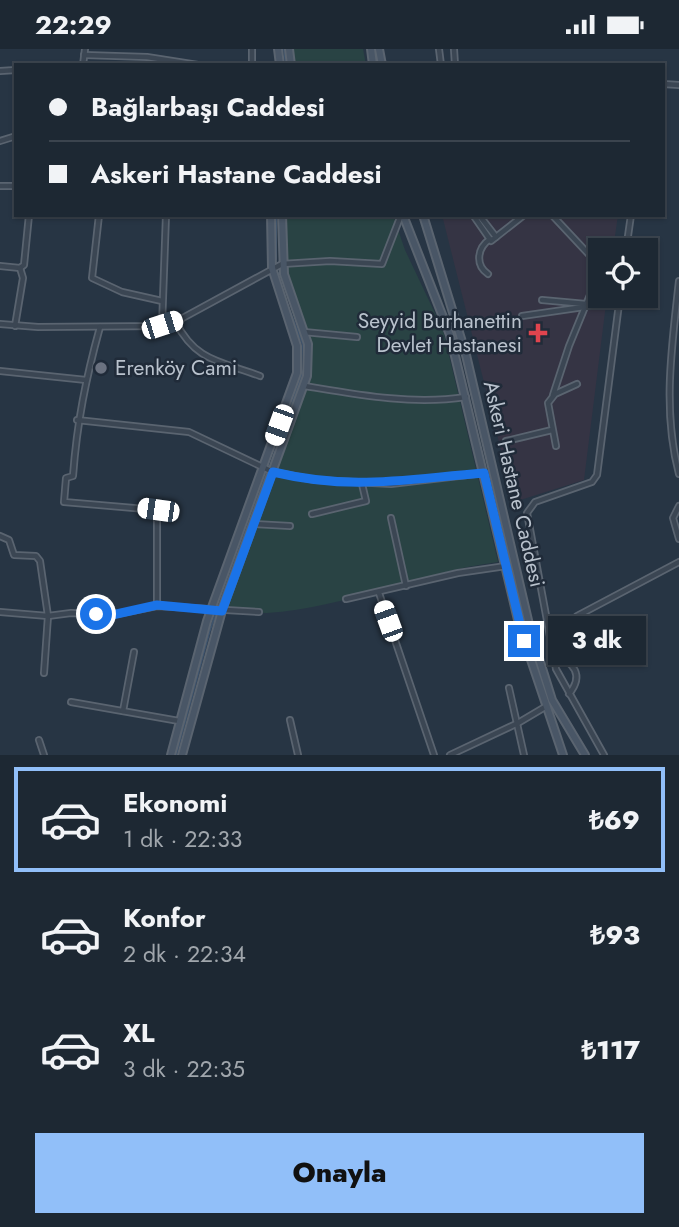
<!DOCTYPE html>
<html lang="tr">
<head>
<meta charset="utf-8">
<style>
	:root { --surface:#1d2833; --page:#25303b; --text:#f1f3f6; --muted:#a0a6ac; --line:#3b444e; --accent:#91bff9 }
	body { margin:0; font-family:Jost,sans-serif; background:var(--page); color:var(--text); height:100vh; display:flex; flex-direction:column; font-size:26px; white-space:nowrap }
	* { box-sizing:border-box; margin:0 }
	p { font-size:23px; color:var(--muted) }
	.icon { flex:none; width:38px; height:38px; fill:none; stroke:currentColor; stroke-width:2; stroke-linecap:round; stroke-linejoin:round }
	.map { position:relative; height:706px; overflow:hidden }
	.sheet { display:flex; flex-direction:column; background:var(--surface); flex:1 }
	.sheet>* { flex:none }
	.banner { position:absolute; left:14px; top:14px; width:651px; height:154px; border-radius:0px; box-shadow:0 2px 5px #0004,0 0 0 2px var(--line); display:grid; align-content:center; height:154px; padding:0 35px; background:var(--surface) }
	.buttons { position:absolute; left:588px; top:189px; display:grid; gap:14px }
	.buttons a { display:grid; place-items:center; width:70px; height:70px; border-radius:0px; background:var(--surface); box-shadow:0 2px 5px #0004,0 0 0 2px var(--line); font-size:35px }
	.end { position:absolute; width:32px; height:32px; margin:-16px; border:9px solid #1a73e8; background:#fff; box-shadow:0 0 0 4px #fff }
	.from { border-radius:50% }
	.bubble { position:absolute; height:49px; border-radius:0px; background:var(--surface); box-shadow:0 2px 5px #0004,0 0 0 2px var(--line); font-size:23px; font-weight:800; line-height:49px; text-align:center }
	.car { position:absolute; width:21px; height:42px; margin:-21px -10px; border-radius:9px; box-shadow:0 0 5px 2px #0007; background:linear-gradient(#fff 24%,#345 0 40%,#fff 0 76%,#345 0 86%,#fff 0) }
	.banner b { display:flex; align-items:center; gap:24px; height:66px; font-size:26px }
	.banner b+b { border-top:2px solid var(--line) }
	.banner i { width:18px; height:18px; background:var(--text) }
	ul { padding:12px 0 0; list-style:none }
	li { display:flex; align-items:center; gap:21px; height:105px; margin:0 14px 10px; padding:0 21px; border:4px solid transparent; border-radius:0px }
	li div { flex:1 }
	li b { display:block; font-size:26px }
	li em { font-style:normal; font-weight:800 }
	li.selected { border-color:var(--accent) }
	li>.icon { width:63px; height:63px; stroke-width:1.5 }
	.action { display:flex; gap:14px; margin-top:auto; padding:14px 35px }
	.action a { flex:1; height:80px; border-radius:0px; background:var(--accent); color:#111; font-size:28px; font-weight:800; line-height:80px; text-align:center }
	.status { display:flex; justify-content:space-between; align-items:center; height:49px; padding:0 35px; background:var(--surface); direction:ltr }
	.status svg { height:19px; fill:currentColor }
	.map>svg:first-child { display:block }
	.medical { fill:#353444 }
	.green { fill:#294344 }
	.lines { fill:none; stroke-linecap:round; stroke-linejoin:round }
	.stream { stroke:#3d536c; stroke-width:2 }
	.street-casing { stroke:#5a6470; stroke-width:8 }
	.secondary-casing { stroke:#5a6470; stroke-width:10 }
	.street { stroke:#3b4653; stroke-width:4.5 }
	.secondary { stroke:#495666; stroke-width:6 }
	.route { stroke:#1a73e8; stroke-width:9 }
	.health-dot { fill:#e0444e; stroke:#202b39; stroke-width:2.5 }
	.worship-dot { fill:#6b7280; stroke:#202b39; stroke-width:2.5 }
	.labels { text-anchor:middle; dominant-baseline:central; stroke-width:5; stroke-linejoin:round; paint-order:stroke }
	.poi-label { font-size:21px; fill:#b9c2cd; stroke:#202b39; text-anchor:end }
	.street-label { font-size:21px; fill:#b9c2cd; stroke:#202b39 }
</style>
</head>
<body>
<div class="status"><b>22:29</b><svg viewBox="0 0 49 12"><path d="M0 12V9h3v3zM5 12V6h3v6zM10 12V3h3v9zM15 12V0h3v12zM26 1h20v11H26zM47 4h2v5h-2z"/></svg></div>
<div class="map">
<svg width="679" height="706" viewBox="0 0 679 706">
	<rect width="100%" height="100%" fill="#273544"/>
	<path class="medical" d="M442,166H618L613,201H600V247H607L584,431L514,453Z"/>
	<g class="green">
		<path d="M291,0H363L366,16H293Z"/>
		<path d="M286,166H393L405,201L443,281L498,513C419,523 347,559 267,564C254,564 238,560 225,558L310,318C312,290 298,270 291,244C284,219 286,192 286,166Z"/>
	</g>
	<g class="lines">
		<g class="stream">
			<path d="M284,0L286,16"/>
			<path d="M276,166V210"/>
			<path d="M278,224L280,233"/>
			<path d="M270,417L304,320L303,296L286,252"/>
			<path d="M176,706L210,581L266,426"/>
		</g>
		<g class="street-casing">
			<g id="street">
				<path d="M252,0V16"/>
				<path d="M439,0L441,16"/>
				<path d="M454,0L455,16"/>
				<path d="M84,6L147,8L198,16"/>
				<path d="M83,16L85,0"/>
				<path d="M0,22L16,21"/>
				<path d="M663,35L679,36"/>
				<path d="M0,92L16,87"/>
				<path d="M0,137H16"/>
				<path d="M99,166L92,229L122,243L162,252"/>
				<path d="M473,166L491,192L524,166"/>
				<path d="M479,166L496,188"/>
				<path d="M552,166L596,213L592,241L569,297L553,346"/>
				<path d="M626,201L631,166"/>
				<path d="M0,217L20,219L24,216L29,166"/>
				<path d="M488,225C475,216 477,199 490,190"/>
				<path d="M679,232C672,296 662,361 679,425"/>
				<path d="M542,251L586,255"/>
				<path d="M522,267L584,258"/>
				<path d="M175,272C196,313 220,312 260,327"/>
				<path d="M0,275L38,278L162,277L179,271L282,215L330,212L382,215L401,166"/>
				<path d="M15,277L23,229L20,219"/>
				<path d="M162,277L166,166"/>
				<path d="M100,278C86,329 77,373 73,427L66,429L64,453L157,461V557"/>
				<path d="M304,283L357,288"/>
				<path d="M0,322L86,331"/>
				<path d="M305,337C359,346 412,356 466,348"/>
				<path d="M77,371L189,383L273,423L315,431L391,435L484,424"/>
				<path d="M506,392L552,381"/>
				<path d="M556,397L548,354L555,345L577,335"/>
				<path d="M679,457L673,469L679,490"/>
				<path d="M312,465L366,452L362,435"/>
				<path d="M391,469L406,537"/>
				<path d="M254,475L290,477"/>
				<path d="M0,487L9,491L14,506L36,507L40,512L48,567L44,624"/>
				<path d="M379,544L434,706"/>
				<path d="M346,550L458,524L506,517"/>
				<path d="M0,563L48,567L71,564L112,566L157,557L259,563"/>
				<path d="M553,594L562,580L577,567L679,513"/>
				<path d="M555,603C573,615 585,625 569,645"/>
				<path d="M509,639L524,706"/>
				<path d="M71,653L179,672"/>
				<path d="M123,662L134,603"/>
				<path d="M290,671L298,706"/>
				<path d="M39,691L44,706"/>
				<path d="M450,706L518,674L545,658"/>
				<path d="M604,706L556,620L527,464L535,453L592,433L597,426L620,247"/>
			</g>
		</g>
		<g class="secondary-casing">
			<g id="secondary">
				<path d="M278,0L280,16"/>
				<path d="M289,0L291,16"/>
				<path d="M371,0L373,16"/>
				<path d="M379,0L382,16"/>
				<path d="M403,166L450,286L519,575L563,706"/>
				<path d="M423,166L466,306L531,584L552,651L585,706"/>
				<path d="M171,706L207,572L297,324V297L272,219L271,166"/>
				<path d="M182,706L223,558L307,327L308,295L284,225L282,166"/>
			</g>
		</g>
		<use href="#street" class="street"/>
		<use href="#secondary" class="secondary"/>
	</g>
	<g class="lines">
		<path class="route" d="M96,565L112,566L157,556L222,562L273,423C353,442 405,430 484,424L524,592"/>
	</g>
	<path class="health-dot" d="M534.5 273.5h7v7h7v7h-7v7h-7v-7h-7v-7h7z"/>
	<circle class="worship-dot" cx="101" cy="319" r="7"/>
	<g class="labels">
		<g class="poi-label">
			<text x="522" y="272">Seyyid Burhanettin<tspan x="522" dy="24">Devlet Hastanesi</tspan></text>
			<text x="115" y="319" text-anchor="start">Erenköy Cami</text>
		</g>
		<g class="street-label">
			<text transform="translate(514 435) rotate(77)">Askeri Hastane Caddesi</text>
		</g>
	</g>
</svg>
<div class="buttons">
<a><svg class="icon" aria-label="locate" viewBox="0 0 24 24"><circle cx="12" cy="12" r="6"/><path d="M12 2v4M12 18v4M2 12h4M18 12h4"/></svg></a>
</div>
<i class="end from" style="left:96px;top:565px"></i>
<i class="end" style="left:524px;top:592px"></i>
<div class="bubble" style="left:548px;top:567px;width:98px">3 dk</div>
<i class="car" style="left:162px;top:276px;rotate:72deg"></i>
<i class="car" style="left:279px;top:376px;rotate:200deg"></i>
<i class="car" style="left:158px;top:461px;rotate:278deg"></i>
<i class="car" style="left:388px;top:572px;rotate:340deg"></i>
<div class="banner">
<b><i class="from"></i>Bağlarbaşı Caddesi</b>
<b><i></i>Askeri Hastane Caddesi</b>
</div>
</div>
<section class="sheet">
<ul>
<li class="selected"><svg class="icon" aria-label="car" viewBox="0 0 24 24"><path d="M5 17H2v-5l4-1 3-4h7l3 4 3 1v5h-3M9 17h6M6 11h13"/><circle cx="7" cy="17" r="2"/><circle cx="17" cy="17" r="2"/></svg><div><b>Ekonomi</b><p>1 dk · 22:33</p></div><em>₺69</em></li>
<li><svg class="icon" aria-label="car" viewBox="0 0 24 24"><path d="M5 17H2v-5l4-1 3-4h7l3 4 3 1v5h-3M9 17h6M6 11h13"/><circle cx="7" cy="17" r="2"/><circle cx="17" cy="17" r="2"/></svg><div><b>Konfor</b><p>2 dk · 22:34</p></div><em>₺93</em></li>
<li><svg class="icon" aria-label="car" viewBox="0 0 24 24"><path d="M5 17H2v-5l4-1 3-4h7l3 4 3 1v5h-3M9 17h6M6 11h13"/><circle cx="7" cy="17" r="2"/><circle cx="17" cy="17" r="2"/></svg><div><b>XL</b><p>3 dk · 22:35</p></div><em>₺117</em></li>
</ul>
<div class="action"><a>Onayla</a></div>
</section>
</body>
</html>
